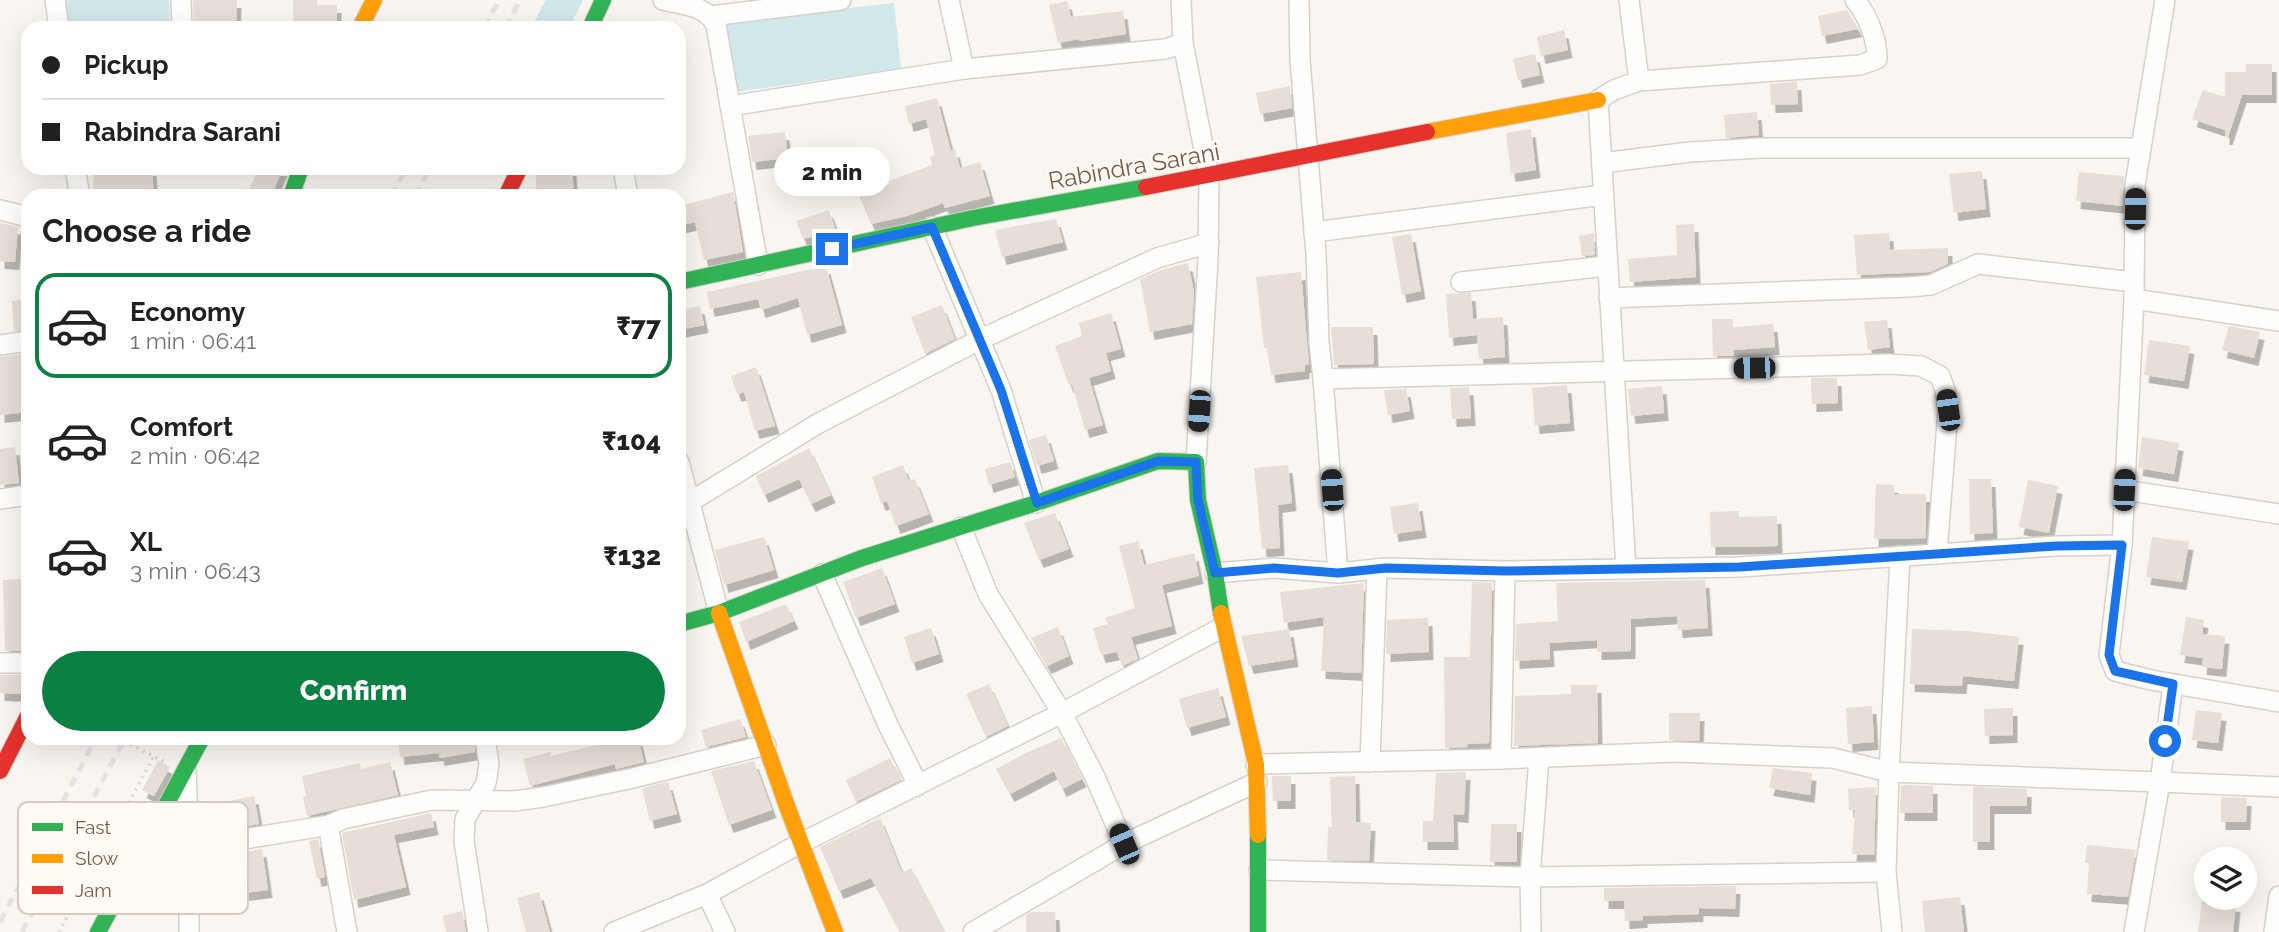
<!DOCTYPE html>
<html lang="en">
<head>
<meta charset="utf-8">
<style>
	:root { --surface:#fff; --page:#f6f6f6; --text:#202124; --muted:#757577; --line:#e0e0e0; --accent:#0b8043 }
	body { margin:0; font-family:Raleway,sans-serif; background:var(--page); color:var(--text); height:100vh; display:flex; flex-direction:column; font-size:26px; white-space:nowrap }
	* { box-sizing:border-box; margin:0 }
	p { font-size:23px; color:var(--muted) }
	.icon { flex:none; width:38px; height:38px; fill:none; stroke:currentColor; stroke-width:2; stroke-linecap:round; stroke-linejoin:round }
	.map { position:relative; flex:1; overflow:hidden }
	.details { position:absolute; left:21px; top:189px; width:665px; height:556px; display:flex; flex-direction:column; background:var(--surface); border-radius:21px; box-shadow:0 7px 28px #0002 }
	.details>* { flex:none }
	.top-card { position:absolute; left:21px; top:21px; width:665px; height:154px; border-radius:21px; box-shadow:0 7px 28px #0002; display:grid; align-content:center; height:154px; padding:0 21px; background:var(--surface) }
	.tools { position:absolute; left:2194px; top:847px; display:grid; gap:14px }
	.tools a { display:grid; place-items:center; width:63px; height:63px; border-radius:50%; background:var(--surface); box-shadow:0 7px 28px #0002; font-size:35px }
	.end { position:absolute; width:32px; height:32px; margin:-16px; border:9px solid #1a73e8; background:#fff; box-shadow:0 0 0 4px #fff }
	.from { border-radius:50% }
	.bubble { position:absolute; height:49px; border-radius:24px; background:var(--surface); box-shadow:0 7px 28px #0002; font-size:23px; font-weight:800; line-height:49px; text-align:center }
	.car { position:absolute; width:21px; height:42px; margin:-21px -10px; border-radius:9px; box-shadow:0 0 5px 2px #0007; background:linear-gradient(#222 24%,#8ab4d8 0 40%,#222 0 76%,#8ab4d8 0 86%,#222 0) }
	.top-card b { display:flex; align-items:center; gap:24px; height:66px; font-size:26px }
	.top-card b+b { border-top:2px solid var(--line) }
	.top-card i { width:18px; height:18px; background:var(--text) }
	ul { padding:0; list-style:none }
	li { display:flex; align-items:center; gap:21px; height:105px; margin:0 14px 10px; padding:0 7px; border:4px solid transparent; border-radius:21px }
	li div { flex:1 }
	li b { display:block; font-size:26px }
	li em { font-style:normal; font-weight:800 }
	li.active { border-color:var(--accent) }
	li>.icon { width:63px; height:63px; stroke-width:1.5 }
	h2 { padding:0 21px; font-size:32px; line-height:84px }
	.cta { display:flex; gap:14px; margin-top:auto; padding:14px 21px }
	.cta a { flex:1; height:80px; border-radius:42px; background:var(--accent); color:#fff; font-size:28px; font-weight:800; line-height:80px; text-align:center }
	.map>svg:first-child { display:block }
	.water { fill:#d0e8ea }
	.building { fill:#e6ded7; filter:url(#shadow) }
	.lines { fill:none; stroke-linecap:round; stroke-linejoin:round }
	.street-casing { stroke:#d7d1cb; stroke-width:22 }
	.fast-casing { stroke:#d9d2cb; stroke-width:18 }
	.slow-casing { stroke:#d9d2cb; stroke-width:18 }
	.jam-casing { stroke:#d9d2cb; stroke-width:18 }
	.path { stroke:#dcd5d0; stroke-width:3.5; stroke-dasharray:2 5; stroke-linecap:butt }
	.street { stroke:#fefefd; stroke-width:19 }
	.fast { stroke:#30b455; stroke-width:16 }
	.slow { stroke:#ff9f0a; stroke-width:16 }
	.jam { stroke:#e5322d; stroke-width:16 }
	.rail { stroke:#e6e3e7; stroke-width:5; stroke-dasharray:10 7; stroke-linecap:butt }
	.route { stroke:#1a73e8; stroke-width:9 }
	.labels { text-anchor:middle; dominant-baseline:central; stroke-width:5; stroke-linejoin:round; paint-order:stroke }
	.street-label { font-size:24px; fill:#7a5c4d; stroke:#fffaf3 }
	.key { fill:#fffaf3; stroke:#d7cbc1; stroke-width:2 }
	.key-label { font-size:19px; fill:#7a5c4d }
</style>
</head>
<body>
<div class="map">
<svg width="2279" height="932" viewBox="0 0 2279 932">
	<defs>
		<filter id="shadow"><feDropShadow dx="4.5" dy="8" stdDeviation="0" flood-color="#0004"/></filter>
	</defs>
	<rect width="100%" height="100%" fill="#f9f5f0"/>
	<g class="water">
		<path d="M62,0H169L170,28H66Z"/>
		<path d="M546,0H583L569,28H531Z"/>
		<path d="M894,3L901,69L735,92L724,22Z"/>
	</g>
	<g class="building">
		<path d="M193,0H237L236,28H194Z"/>
		<path d="M293,0H317V5H337V28H293Z"/>
		<path d="M1067,1L1071,17L1123,11L1126,34L1080,41L1079,39L1058,43L1049,5Z"/>
		<path d="M1847,10L1858,29L1822,36L1818,16Z"/>
		<path d="M1564,30L1568,50L1541,56L1537,37Z"/>
		<path d="M1535,54L1540,75L1518,80L1513,59Z"/>
		<path d="M2246,64H2272V95H2242L2228,137H2225V130L2192,119L2203,90L2225,97V72H2246Z"/>
		<path d="M1797,82L1798,104L1771,105L1770,84Z"/>
		<path d="M1290,86L1292,108L1260,114L1256,93Z"/>
		<path d="M937,98L951,151L955,149L960,168L980,162L990,196L945,208L943,203L907,216L871,224L859,196L890,184L889,181L932,165L930,157L935,155L926,119L909,124L905,106Z"/>
		<path d="M1757,112L1759,135L1726,138L1724,115Z"/>
		<path d="M1531,129L1536,170L1511,174L1506,133Z"/>
		<path d="M785,132L788,158L752,162L748,136Z"/>
		<path d="M92,168H152L154,196H94Z"/>
		<path d="M259,168H283L271,196H246Z"/>
		<path d="M536,168H572L574,196H536Z"/>
		<path d="M1982,171L1986,209L1954,213L1949,174Z"/>
		<path d="M2079,172L2124,176L2123,206L2076,201Z"/>
		<path d="M733,192L743,252L704,260L695,222L679,226V206Z"/>
		<path d="M829,210L836,231L803,239L796,221Z"/>
		<path d="M1056,219L1063,242L1002,257L995,230Z"/>
		<path d="M0,223L18,227L15,262L0,261Z"/>
		<path d="M1694,224L1696,277L1630,282L1628,259L1677,255L1676,225Z"/>
		<path d="M1594,233L1595,255L1582,256L1579,236Z"/>
		<path d="M1889,233L1890,250L1948,248V264L1930,272L1857,275L1854,235Z"/>
		<path d="M1411,234L1421,291L1402,295L1392,237Z"/>
		<path d="M1188,263L1194,292L1192,324L1150,332L1140,279L1161,270Z"/>
		<path d="M826,266L842,325L807,335L798,298L761,310L758,299L710,309L707,292Z"/>
		<path d="M1301,272L1309,365H1305V371L1271,375L1267,348H1264L1256,277Z"/>
		<path d="M1471,293L1473,319L1503,317L1505,357L1479,359L1477,335L1449,338L1446,294Z"/>
		<path d="M28,299V329L14,331L12,301Z"/>
		<path d="M942,305L955,339L925,354L911,317Z"/>
		<path d="M700,306L704,325L679,330V310Z"/>
		<path d="M1111,313L1121,349L1106,353L1111,371L1089,378L1103,425L1085,430L1072,384L1069,385L1055,346L1082,336L1079,323Z"/>
		<path d="M1712,319H1733V327L1773,324L1775,347L1733,350L1734,356H1713Z"/>
		<path d="M1887,320L1890,347L1868,350L1864,322Z"/>
		<path d="M2229,326L2260,332L2254,358L2222,350Z"/>
		<path d="M1331,327H1373L1374,364L1334,365Z"/>
		<path d="M2149,340L2190,346L2184,381L2144,375Z"/>
		<path d="M28,353V412L0,415V357Z"/>
		<path d="M756,367L775,426L755,431L744,392L737,394L731,376Z"/>
		<path d="M1811,378H1837L1838,403L1812,404Z"/>
		<path d="M1567,385L1570,423L1535,426L1532,388Z"/>
		<path d="M1662,386L1664,413L1631,416L1628,389Z"/>
		<path d="M1469,387L1471,418L1452,419L1450,388Z"/>
		<path d="M1406,389L1410,411L1388,415L1384,390Z"/>
		<path d="M1046,435L1054,461L1037,466L1029,440Z"/>
		<path d="M2142,437L2179,443L2174,474L2138,468Z"/>
		<path d="M15,447L19,483L0,485V449Z"/>
		<path d="M809,448L831,495L811,504L799,479L764,495L756,476Z"/>
		<path d="M1010,462L1015,477L989,485L985,469Z"/>
		<path d="M903,465L909,481L915,479L929,514L896,526L887,501L881,503L872,477Z"/>
		<path d="M1288,465L1292,503L1278,505L1280,548L1262,549L1254,468Z"/>
		<path d="M1969,479H1991L1993,533L1970,534Z"/>
		<path d="M2028,480L2058,486L2049,533L2019,527Z"/>
		<path d="M1876,484L1894,485V494H1926V538L1874,539Z"/>
		<path d="M1418,503L1422,530L1394,534L1390,507Z"/>
		<path d="M1739,511V517L1777,516L1778,546L1711,547L1710,512Z"/>
		<path d="M1055,513L1069,549L1039,560L1024,523Z"/>
		<path d="M764,537L774,570L724,585L715,550Z"/>
		<path d="M2152,537L2189,542L2182,582L2146,577Z"/>
		<path d="M1138,541L1144,565L1194,553L1199,576L1162,585L1172,626L1131,637L1138,659L1122,666L1117,652L1101,655L1093,628L1108,624L1105,618L1135,608L1119,546Z"/>
		<path d="M882,568L895,604L856,618L843,582Z"/>
		<path d="M28,579V647H25V651H5L3,580Z"/>
		<path d="M1705,580L1708,628L1678,630L1677,616L1631,619V651L1597,652V640L1549,643L1550,659L1515,661L1516,624L1558,621L1556,583Z"/>
		<path d="M1472,582L1492,583L1489,743L1468,744L1467,747L1445,748L1444,657H1470Z"/>
		<path d="M1364,583L1361,673L1321,671L1324,617L1284,623L1280,592Z"/>
		<path d="M786,604L794,621L746,642L739,622Z"/>
		<path d="M2186,617L2204,620L2202,634L2225,636L2222,669L2202,667L2203,658L2180,655Z"/>
		<path d="M1428,618L1429,652L1386,654L1387,620Z"/>
		<path d="M1058,627L1069,656L1047,666L1031,638Z"/>
		<path d="M931,628L939,654L912,663L904,637Z"/>
		<path d="M1289,629L1294,659L1249,666L1241,636Z"/>
		<path d="M1912,629L1968,631L2019,637L2014,681L1963,676L1962,686L1910,684Z"/>
		<path d="M0,675H24L23,694L0,693Z"/>
		<path d="M989,684L1008,726L986,737L966,694Z"/>
		<path d="M1571,685H1597L1598,743L1514,746L1515,696L1571,694Z"/>
		<path d="M1218,688L1226,717L1187,728L1179,699Z"/>
		<path d="M1872,706L1874,742L1848,744L1846,708Z"/>
		<path d="M2013,708V735L1985,736L1984,709Z"/>
		<path d="M2196,710L2222,713L2218,743L2192,740Z"/>
		<path d="M1669,713H1700L1699,741L1669,740Z"/>
		<path d="M740,719L746,737L706,747L701,730Z"/>
		<path d="M398,738H473L475,752L440,758L439,753L400,757Z"/>
		<path d="M608,738H638L644,762L616,769L615,764L530,786L523,759L550,752L551,756L609,742Z"/>
		<path d="M1061,738L1082,779L1062,789L1054,771L1010,794L996,769L1030,751Z"/>
		<path d="M890,758L901,780L856,802L846,780Z"/>
		<path d="M158,761L170,767L154,796L142,790Z"/>
		<path d="M754,761L772,810L729,825L711,771Z"/>
		<path d="M390,762L398,795L307,816L303,797L306,796L302,776L360,763L361,769Z"/>
		<path d="M1773,768L1812,773L1810,795L1769,788Z"/>
		<path d="M1466,772L1464,815L1453,814L1454,842H1423V821H1433L1436,773Z"/>
		<path d="M1272,776H1291V801H1273Z"/>
		<path d="M1355,776L1356,822L1371,823L1369,861L1327,860L1328,827H1332L1330,777Z"/>
		<path d="M668,782L677,814L650,821L642,788Z"/>
		<path d="M1905,785L1933,786V813H1900L1901,786Z"/>
		<path d="M1876,787L1874,855L1852,854L1855,810H1849L1848,789Z"/>
		<path d="M1973,787L2027,789V806H1990V842H1973Z"/>
		<path d="M254,796L259,824L220,830L215,804Z"/>
		<path d="M2221,797L2247,798L2246,822H2221Z"/>
		<path d="M431,813L434,827L394,835L406,887L354,900L342,833Z"/>
		<path d="M880,818L902,873L911,868L945,932H900L871,878L839,891L820,847Z"/>
		<path d="M1491,824H1517V862H1490Z"/>
		<path d="M318,839L325,877L317,879L309,841Z"/>
		<path d="M2087,845L2136,850L2128,897L2087,894L2089,863H2085Z"/>
		<path d="M262,849L268,890L228,895L223,855Z"/>
		<path d="M1736,886L1735,909L1699,908V914L1643,916V920L1625,921L1624,901H1604V888Z"/>
		<path d="M539,892L550,932H526L517,898Z"/>
		<path d="M1960,897L1964,932H1925L1922,901Z"/>
		<path d="M2202,901L2236,904L2233,932H2198Z"/>
		<path d="M462,911L466,932H446L443,916Z"/>
		<path d="M1031,912H1055L1056,932H1026V915Z"/>
	</g>
	<g class="lines">
		<g class="street-casing">
			<g id="street">
				<path d="M55,0L59,28"/>
				<path d="M181,0L182,28"/>
				<path d="M663,0C683,5 706,5 716,25L758,265"/>
				<path d="M949,0L964,69"/>
				<path d="M1299,0L1300,60L1316,254L1319,342L1323,379L1338,573"/>
				<path d="M1629,0L1639,81"/>
				<path d="M2165,0L2135,185L2134,299L2122,545L2109,655L2115,671L2151,680L2279,702"/>
				<path d="M711,16L841,0"/>
				<path d="M1183,43L1209,176L1208,260L1196,462"/>
				<path d="M730,106L964,69L1165,49L1183,43L1181,0"/>
				<path d="M1602,163L1690,152L1761,148H2141"/>
				<path d="M75,168L80,196"/>
				<path d="M623,168L628,196"/>
				<path d="M0,210L28,217"/>
				<path d="M932,227L1001,390L1036,503"/>
				<path d="M1314,232L1603,195"/>
				<path d="M1461,282L1607,266"/>
				<path d="M1609,298L1909,287L1931,285L1978,264L2134,282"/>
				<path d="M2134,299L2279,321"/>
				<path d="M0,345L28,341"/>
				<path d="M1323,379L1889,364L1921,366L1940,376L1945,390L1948,410L1937,554"/>
				<path d="M679,462L719,613"/>
				<path d="M2124,490L2279,514"/>
				<path d="M0,499L28,495"/>
				<path d="M688,503L819,423L979,340L1157,258L1209,243"/>
				<path d="M961,527L988,594L1062,713L1095,777L1124,844"/>
				<path d="M1626,569L1598,100L1614,90L1639,81L1860,65L1877,59C1877,38 1868,16 1855,0"/>
				<path d="M1215,573L1274,568L1338,573L1386,568L1505,571L1740,567L2056,546L2122,545"/>
				<path d="M822,574L888,725L918,785"/>
				<path d="M0,663H28"/>
				<path d="M1501,759L1505,571"/>
				<path d="M1370,762L1377,569"/>
				<path d="M1256,764L1501,759L1676,752L1833,758L1889,772L1900,556"/>
				<path d="M186,772L189,842V932"/>
				<path d="M189,848L330,825"/>
				<path d="M1259,870L1530,877L1886,872"/>
				<path d="M707,894L725,932"/>
				<path d="M347,932L329,830L330,825L343,819L432,800L514,801L543,797L633,778L766,745"/>
				<path d="M478,932L464,841L465,819L486,783L489,764L485,738"/>
				<path d="M614,932L707,894L801,843L1062,713L1223,627"/>
				<path d="M973,932L1124,844L1257,782"/>
				<path d="M1531,932L1530,877L1539,758"/>
				<path d="M1892,932L1886,872L1889,772L2160,782L2173,684"/>
				<path d="M2134,932L2160,782L2279,787"/>
				<path d="M2274,932L2279,896"/>
			</g>
		</g>
		<g class="fast-casing">
			<g id="fast">
				<path d="M590,28L603,0"/>
				<path d="M291,196L301,168"/>
				<path d="M679,282L973,218L1146,187"/>
				<path d="M679,624L719,613L862,558L1036,503L1158,461L1196,462L1198,500L1215,573L1221,613"/>
				<path d="M1258,835V932"/>
				<path d="M98,932L202,738"/>
			</g>
		</g>
		<g class="slow-casing">
			<g id="slow">
				<path d="M360,28L374,0"/>
				<path d="M1427,132L1598,100"/>
				<path d="M719,613L788,809L835,932"/>
				<path d="M1221,613L1256,764L1258,835"/>
			</g>
		</g>
		<g class="jam-casing">
			<g id="jam">
				<path d="M1146,187L1427,132"/>
				<path d="M506,196L520,168"/>
				<path d="M0,771L28,716"/>
			</g>
		</g>
		<g class="path">
			<path d="M118,738L165,762"/>
			<path d="M59,932L154,756"/>
		</g>
		<use href="#street" class="street"/>
		<use href="#fast" class="fast"/>
		<use href="#slow" class="slow"/>
		<use href="#jam" class="jam"/>
		<g class="rail">
			<path d="M484,28L499,0"/>
			<path d="M505,28L520,0"/>
			<path d="M391,196L407,168"/>
			<path d="M415,196L430,168"/>
			<path d="M0,922L96,738"/>
			<path d="M22,932L125,738"/>
		</g>
	</g>
	<g class="lines">
		<path class="route" d="M832,249L932,227L1001,390L1037,503L1158,461L1196,462L1198,500L1215,573L1274,568L1338,573L1386,568L1505,571L1740,567L2056,546L2122,545L2109,655L2115,671L2173,684L2165,741"/>
	</g>
	<g class="labels">
		<g class="street-label">
			<text transform="translate(1134 166) rotate(-10)">Rabindra Sarani</text>
		</g>
	</g>
	<rect x="18" y="802" width="230" height="112" rx="10" class="key"/>
	<rect x="32" y="823" width="31" height="8" fill="#30b455"/>
	<rect x="32" y="854" width="31" height="9" fill="#ff9f0a"/>
	<rect x="32" y="886" width="31" height="8" fill="#e5322d"/>
	<g class="key-label">
		<text x="75" y="834">Fast</text>
		<text x="75" y="865">Slow</text>
		<text x="75" y="897">Jam</text>
	</g>
</svg>
<div class="tools">
<a><svg class="icon" aria-label="layers" viewBox="0 0 24 24"><path d="M12 4l9 5-9 5-9-5zM3 14l9 5 9-5"/></svg></a>
</div>
<i class="end from" style="left:2165px;top:741px"></i>
<i class="end" style="left:832px;top:249px"></i>
<div class="bubble" style="left:774px;top:147px;width:116px">2 min</div>
<i class="car" style="left:2135px;top:209px;rotate:1deg"></i>
<i class="car" style="left:1754px;top:368px;rotate:269deg"></i>
<i class="car" style="left:1948px;top:410px;rotate:352deg"></i>
<i class="car" style="left:1199px;top:411px;rotate:184deg"></i>
<i class="car" style="left:1332px;top:490px;rotate:356deg"></i>
<i class="car" style="left:2124px;top:490px;rotate:3deg"></i>
<i class="car" style="left:1124px;top:844px;rotate:337deg"></i>
<div class="top-card">
<b><i class="from"></i>Pickup</b>
<b><i></i>Rabindra Sarani</b>
</div>
<section class="details">
<h2>Choose a ride</h2>
<ul>
<li class="active"><svg class="icon" aria-label="car" viewBox="0 0 24 24"><path d="M5 17H2v-5l4-1 3-4h7l3 4 3 1v5h-3M9 17h6M6 11h13"/><circle cx="7" cy="17" r="2"/><circle cx="17" cy="17" r="2"/></svg><div><b>Economy</b><p>1 min · 06:41</p></div><em>₹77</em></li>
<li><svg class="icon" aria-label="car" viewBox="0 0 24 24"><path d="M5 17H2v-5l4-1 3-4h7l3 4 3 1v5h-3M9 17h6M6 11h13"/><circle cx="7" cy="17" r="2"/><circle cx="17" cy="17" r="2"/></svg><div><b>Comfort</b><p>2 min · 06:42</p></div><em>₹104</em></li>
<li><svg class="icon" aria-label="car" viewBox="0 0 24 24"><path d="M5 17H2v-5l4-1 3-4h7l3 4 3 1v5h-3M9 17h6M6 11h13"/><circle cx="7" cy="17" r="2"/><circle cx="17" cy="17" r="2"/></svg><div><b>XL</b><p>3 min · 06:43</p></div><em>₹132</em></li>
</ul>
<div class="cta"><a>Confirm</a></div>
</section>
</div>
</body>
</html>
